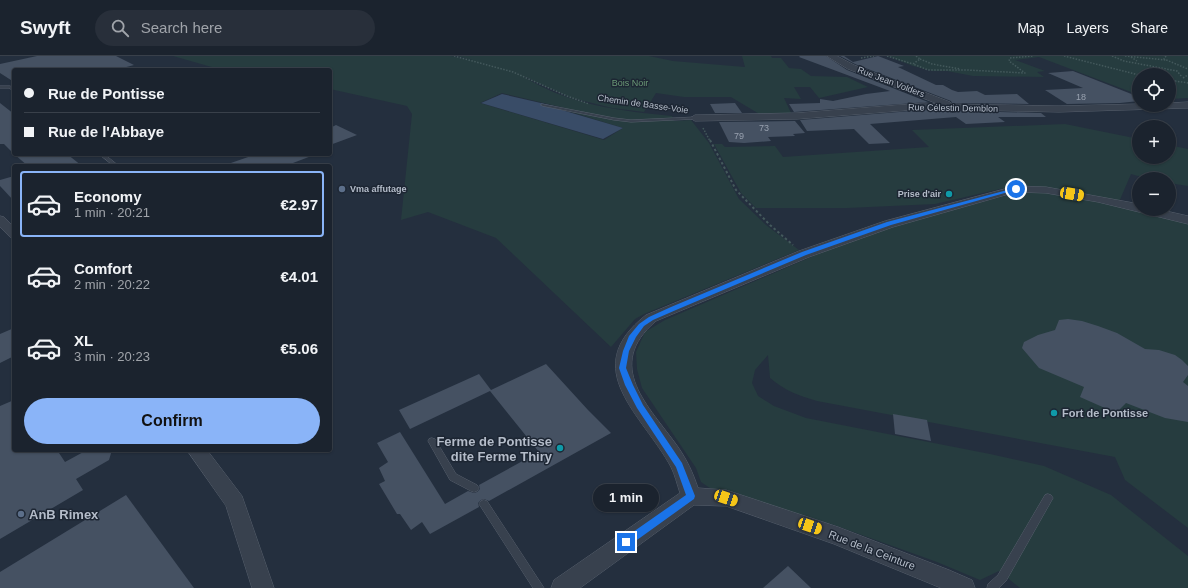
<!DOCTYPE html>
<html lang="en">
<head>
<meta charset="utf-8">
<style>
	:root { --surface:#1b232e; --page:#282f3a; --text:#f1f3f6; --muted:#a0a4aa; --line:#39404a; --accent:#8ab4f8 }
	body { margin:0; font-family:Arial,sans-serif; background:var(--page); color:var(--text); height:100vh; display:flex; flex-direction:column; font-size:15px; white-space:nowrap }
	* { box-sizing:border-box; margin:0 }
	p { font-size:13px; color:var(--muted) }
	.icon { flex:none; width:22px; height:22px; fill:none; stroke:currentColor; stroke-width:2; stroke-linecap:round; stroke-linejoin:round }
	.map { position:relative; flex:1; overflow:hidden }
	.sheet { position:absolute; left:12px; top:108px; width:320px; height:288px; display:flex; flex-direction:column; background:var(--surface); border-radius:4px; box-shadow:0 1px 3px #0004,0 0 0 1px var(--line) }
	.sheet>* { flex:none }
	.top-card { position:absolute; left:12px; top:12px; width:320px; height:88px; border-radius:4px; box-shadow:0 1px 3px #0004,0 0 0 1px var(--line); display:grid; align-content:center; height:88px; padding:0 12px; background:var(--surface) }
	.controls { position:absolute; left:1132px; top:12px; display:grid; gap:8px }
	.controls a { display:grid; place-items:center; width:44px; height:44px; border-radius:50%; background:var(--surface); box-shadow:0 1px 3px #0004,0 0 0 1px var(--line); font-size:20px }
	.end { position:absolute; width:18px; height:18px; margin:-9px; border:5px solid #1a73e8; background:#fff; box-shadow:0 0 0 2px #fff }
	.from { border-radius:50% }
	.bubble { position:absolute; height:28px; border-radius:14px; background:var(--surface); box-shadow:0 1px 3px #0004,0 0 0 1px var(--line); font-size:13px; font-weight:600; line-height:28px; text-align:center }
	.car { position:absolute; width:12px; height:24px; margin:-12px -6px; border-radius:5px; box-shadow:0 0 3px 1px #0007; background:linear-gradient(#f5c518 24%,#345 0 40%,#f5c518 0 76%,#345 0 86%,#f5c518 0) }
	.top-card b { display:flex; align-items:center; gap:14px; height:38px; font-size:15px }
	.top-card b+b { border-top:1px solid var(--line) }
	.top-card i { width:10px; height:10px; background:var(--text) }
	ul { padding:7px 0 0; list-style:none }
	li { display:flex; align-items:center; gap:12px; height:66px; margin:0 8px 6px; padding:0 4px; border:2px solid transparent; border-radius:4px }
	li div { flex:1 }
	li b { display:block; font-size:15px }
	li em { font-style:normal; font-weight:600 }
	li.active { border-color:var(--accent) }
	li>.icon { width:36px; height:36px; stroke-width:1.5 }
	.primary-button { display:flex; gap:8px; margin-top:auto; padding:8px 12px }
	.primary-button a { flex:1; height:46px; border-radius:24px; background:var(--accent); color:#111; font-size:16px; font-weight:600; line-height:46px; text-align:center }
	header { display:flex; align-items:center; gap:24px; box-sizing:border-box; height:56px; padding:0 20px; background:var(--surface); border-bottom:1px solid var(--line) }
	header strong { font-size:19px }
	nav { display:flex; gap:22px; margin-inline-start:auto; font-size:14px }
	.search { width:280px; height:36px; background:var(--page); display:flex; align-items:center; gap:10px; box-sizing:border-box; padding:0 14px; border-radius:22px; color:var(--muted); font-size:15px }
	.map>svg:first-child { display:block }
	.green { fill:#263c3f; fill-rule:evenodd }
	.water { fill:#394c67 }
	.building { fill:#455162 }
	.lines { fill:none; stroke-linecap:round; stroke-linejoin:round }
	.lane-casing { stroke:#565f6c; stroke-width:1 }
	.street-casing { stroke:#565f6c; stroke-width:1 }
	.path-far1 { stroke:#44595c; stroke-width:1.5; stroke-dasharray:1.5 1.5; stroke-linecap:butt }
	.path { stroke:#44595c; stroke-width:2; stroke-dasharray:2.5 2.5; stroke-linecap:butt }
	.lane { fill:#38414e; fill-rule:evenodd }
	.street { fill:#38414e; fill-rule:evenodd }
	.route { fill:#1a73e8 }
	.service-dot { fill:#5c6f8a; stroke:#1d2633; stroke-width:1.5 }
	.culture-dot { fill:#0f9aa8; stroke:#1d2633; stroke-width:1.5 }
	.labels { text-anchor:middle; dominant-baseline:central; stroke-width:3; stroke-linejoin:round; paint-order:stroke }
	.far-street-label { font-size:9px; fill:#b4bcc9; stroke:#1d2633 }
	.far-park-label { font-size:9px; fill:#6b9a76; stroke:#1d2633 }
	.number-label { font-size:9px; fill:#98a1af }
	.far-poi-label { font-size:9px; font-weight:bold; fill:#b4bcc9; stroke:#1d2633; text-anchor:start }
	.poi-label { font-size:11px; font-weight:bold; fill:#b4bcc9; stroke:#1d2633; text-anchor:start }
	.street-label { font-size:11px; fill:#b4bcc9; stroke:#1d2633 }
	.near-poi-label { font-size:13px; font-weight:bold; fill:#b4bcc9; stroke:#1d2633; text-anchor:end }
</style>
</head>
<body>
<header>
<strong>Swyft</strong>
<div class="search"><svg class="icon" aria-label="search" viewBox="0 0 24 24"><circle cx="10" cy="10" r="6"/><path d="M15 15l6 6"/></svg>Search here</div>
<nav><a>Map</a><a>Layers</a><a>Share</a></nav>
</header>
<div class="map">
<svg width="1188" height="532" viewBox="0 0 1188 532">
	<rect width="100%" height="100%" fill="#242f3e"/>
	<g class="green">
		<path d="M173,0H451L472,4L457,0H649L673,5L745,11L742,0H771L772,2H781L789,12L801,13L811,20L847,21L868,31L819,42L810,31H794L801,43L784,42L791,57L761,59L731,41H684L656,37L644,56L612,52L572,42L523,20C567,49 621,55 672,60L674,65L691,64L709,87L739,143L766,169L799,194L644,258L635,263L611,291L496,182L428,156L401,164L412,58L407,50L330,33V14H222ZM502,37L565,52L571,56L623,72L604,84L480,47Z"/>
		<path d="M888,0H1188V42L1169,43V19H1139V39L1039,1L1015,4L1045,15L1037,16L1044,21L973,20L947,15H933L913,10Z"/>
		<path d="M1065,68L1139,83V101H1169V89L1188,93V130L1169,127V123H1149L1131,118L1119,146L1048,132L1024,130L1000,133L935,148L847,152H756L741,137L714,88H722L725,91L775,90L783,101L929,91L912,74Z"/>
		<path d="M1045,135L1100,144L1188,165V472L1125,424L1115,401L817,345C797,339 786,335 770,322L768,299L755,314L752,327L758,340L774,350L806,362L990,398L1044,410L1111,439L1188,500V532H1020L999,515L980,524L937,506L834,469L710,432L701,426L696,412L642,332L637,313L636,296L645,276L665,264L832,192L902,167L1020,136Z"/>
	</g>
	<path class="water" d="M502,38L554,50L555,52L623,72L603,83L481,47Z"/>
	<g class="building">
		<path d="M37,0H116L134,9L115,14H14V26L0,17V8Z"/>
		<path d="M800,0H826L847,14L928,46L794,56L789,48L820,47V43L833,45L866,38L890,35L799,1Z"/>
		<path d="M840,0H844L853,6L878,0L904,10L898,11L936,29H943L952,34L958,36L977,35L985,39L1017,38L1029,48L952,47L951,45L855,8Z"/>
		<path d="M1073,15L1139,41V45L1120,47L1067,48L1045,34L1083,32L1048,17Z"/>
		<path d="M0,47L14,58V98L4,88H0Z"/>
		<path d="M735,47L742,57H715L710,48Z"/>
		<path d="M924,54L1041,57L1046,61H998L1005,66L966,68L956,61L870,68L890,87L869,88L854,73L807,75L800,64Z"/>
		<path d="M795,65L805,77L793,78L795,80L768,81L771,85L744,87L729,86L719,66Z"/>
		<path d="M336,69L357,79L330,89V72Z"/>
		<path d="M14,98H67L82,110H28Z"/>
		<path d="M257,98H313L314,99L285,110H228V108Z"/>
		<path d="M14,120V145L0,130V124Z"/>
		<path d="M1068,263L1082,265L1098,270L1117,277L1145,293L1159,294L1175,299L1182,304L1188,310V319L1183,326L1188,330V366L1165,362L1126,347L1116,357L1080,341L1084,331L1039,312L1022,292L1024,286L1038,279L1055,274L1059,264Z"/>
		<path d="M14,272V300L0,307V278Z"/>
		<path d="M546,308L588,354L611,377L489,445L484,443L481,444L478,447L479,451L430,478L422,466L411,474L400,458H397L379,428L385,425L379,412L388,406L377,387L400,376L445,448L468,435L474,437L477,436L480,433L479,429L539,396L490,335L410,373L399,354L479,318L491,334Z"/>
		<path d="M14,344V394H57L65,406L87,394H112L109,404L76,423L83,434L0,483V350Z"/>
		<path d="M893,358L927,364L931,385L895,378Z"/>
		<path d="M126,439L194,532H0V516Z"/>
		<path d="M788,510L811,532H763Z"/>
	</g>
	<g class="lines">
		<g class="lane-casing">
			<g id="lane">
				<path d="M0,30H10L14,32V35L9,32H0Z"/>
				<path d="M542,48L614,62L631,64L695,61L697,62L695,63L631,66L614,64L543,50L541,49Z"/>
				<path d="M99,98H104L119,110H114Z"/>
				<path d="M432,382L435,383L456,418L477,429L479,432L477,435L474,436L471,435L450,424L428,385L429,383Z"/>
				<path d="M1048,438L1051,439L1053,442L1006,525L999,532H987L988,528L998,519L1045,439Z"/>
				<path d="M484,444L487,445L544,532H533L481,451L479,448L481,445Z"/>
			</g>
		</g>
		<g class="street-casing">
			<g id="street">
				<path d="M827,0H837L854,9L950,46L951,48L1059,50L1139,48L1169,49V47L1188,46V52L1059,56L924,53L797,63L695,65L690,62L695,59L797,57L924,47L938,48L848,13Z"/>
				<path d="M1016,130L1046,131L1139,148V153H1157L1188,160V168L1098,146L1046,137L1016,136L893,171L809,201L656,265C603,310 649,350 678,391C687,404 693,417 698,432L726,434L838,471L949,514L972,524L975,532H941L834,488L726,450L694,449L580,532H551L554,524L680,437C677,428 675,419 671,411C643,359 577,313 646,259L799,195L885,165Z"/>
				<path d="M0,160L4,161L14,171V182L10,181L0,171Z"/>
				<path d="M187,394H207L242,440L274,532H252L226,450Z"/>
			</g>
		</g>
		<g class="path-far1">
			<path d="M454,0L513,16L567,40L589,48"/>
			<path d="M887,0L913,8"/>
			<path d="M916,0L920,3L913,8L928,14H967L1025,17L1009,5L1010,2L1033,0"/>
			<path d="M1064,0L1139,19"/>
			<path d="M1112,0L1124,5L1177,15L1182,21"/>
			<path d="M1125,0L1166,4"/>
			<path d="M1166,0L1164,3L1188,13"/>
			<path d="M1131,1L1137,5"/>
			<path d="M861,2L874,0"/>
			<path d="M920,3L932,8L960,13"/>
			<path d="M1183,22L1188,19"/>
			<path d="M1169,24L1188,27"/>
			<path d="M703,72L710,85"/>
		</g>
		<path class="path" d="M710,84L736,134L770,169L793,189"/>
		<use href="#lane" class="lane"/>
		<use href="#street" class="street"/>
	</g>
	<path class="route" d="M1015,132L1019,133L891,169L806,199L676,254L653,264L644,270L636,281L629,295L626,312L633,329L643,349L682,407L695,440L694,443L630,489L626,490L623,489L622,486L623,483L686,439L676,411L637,352L625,329L619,312L623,295L629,280L639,268L649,261L671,251L802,196L887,166Z"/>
	<g class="service-dot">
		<circle cx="342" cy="133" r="4"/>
		<circle cx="21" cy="458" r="4"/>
	</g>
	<g class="culture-dot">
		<circle cx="949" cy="138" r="4"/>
		<circle cx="1054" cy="357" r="4"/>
		<circle cx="560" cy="392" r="4"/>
	</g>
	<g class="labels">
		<g class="far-street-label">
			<text transform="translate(891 26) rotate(21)">Rue Jean Volders</text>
			<text transform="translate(643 48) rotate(8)">Chemin de Basse-Voie</text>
			<text transform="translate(953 52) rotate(1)">Rue Célestin Demblon</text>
		</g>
		<g class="far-park-label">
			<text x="630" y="27">Bois Noir</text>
		</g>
		<g class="number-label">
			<text x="1081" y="41">18</text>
			<text x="764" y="72">73</text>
			<text x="739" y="80">79</text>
		</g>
		<g class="far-poi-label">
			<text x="350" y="133">Vma affutage</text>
			<text x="941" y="138" text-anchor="end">Prise d'air</text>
		</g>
		<g class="poi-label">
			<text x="1062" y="357">Fort de Pontisse</text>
		</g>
		<g class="street-label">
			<text transform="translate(872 494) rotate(21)">Rue de la Ceinture</text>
		</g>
		<g class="near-poi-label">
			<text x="552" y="385">Ferme de Pontisse<tspan x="552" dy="15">dite Ferme Thiry</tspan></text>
			<text x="29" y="458" text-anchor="start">AnB Rimex</text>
		</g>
	</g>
</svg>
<div class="controls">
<a><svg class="icon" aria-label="locate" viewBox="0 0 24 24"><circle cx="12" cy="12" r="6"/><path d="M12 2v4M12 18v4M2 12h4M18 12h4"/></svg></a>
<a>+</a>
<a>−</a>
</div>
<i class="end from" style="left:1016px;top:133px"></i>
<i class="end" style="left:626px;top:486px"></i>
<div class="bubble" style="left:593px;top:428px;width:66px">1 min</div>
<i class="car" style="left:1072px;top:138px;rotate:100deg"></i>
<i class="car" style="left:726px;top:442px;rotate:109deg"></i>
<i class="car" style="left:810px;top:470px;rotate:109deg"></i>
<div class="top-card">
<b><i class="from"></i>Rue de Pontisse</b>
<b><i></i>Rue de l'Abbaye</b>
</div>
<section class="sheet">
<ul>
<li class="active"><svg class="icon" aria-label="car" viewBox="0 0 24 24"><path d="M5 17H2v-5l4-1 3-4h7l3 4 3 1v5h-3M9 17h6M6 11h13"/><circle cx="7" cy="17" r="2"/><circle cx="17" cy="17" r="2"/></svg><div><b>Economy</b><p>1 min · 20:21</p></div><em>€2.97</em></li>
<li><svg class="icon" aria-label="car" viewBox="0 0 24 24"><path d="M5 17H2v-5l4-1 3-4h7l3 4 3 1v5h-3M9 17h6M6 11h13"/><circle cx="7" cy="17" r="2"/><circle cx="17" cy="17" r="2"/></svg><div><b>Comfort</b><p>2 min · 20:22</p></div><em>€4.01</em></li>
<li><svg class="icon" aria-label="car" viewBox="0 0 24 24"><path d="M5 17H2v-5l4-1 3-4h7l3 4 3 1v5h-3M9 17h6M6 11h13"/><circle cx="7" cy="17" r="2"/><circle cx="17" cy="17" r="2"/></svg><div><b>XL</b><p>3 min · 20:23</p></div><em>€5.06</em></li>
</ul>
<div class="primary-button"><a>Confirm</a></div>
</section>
</div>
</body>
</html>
